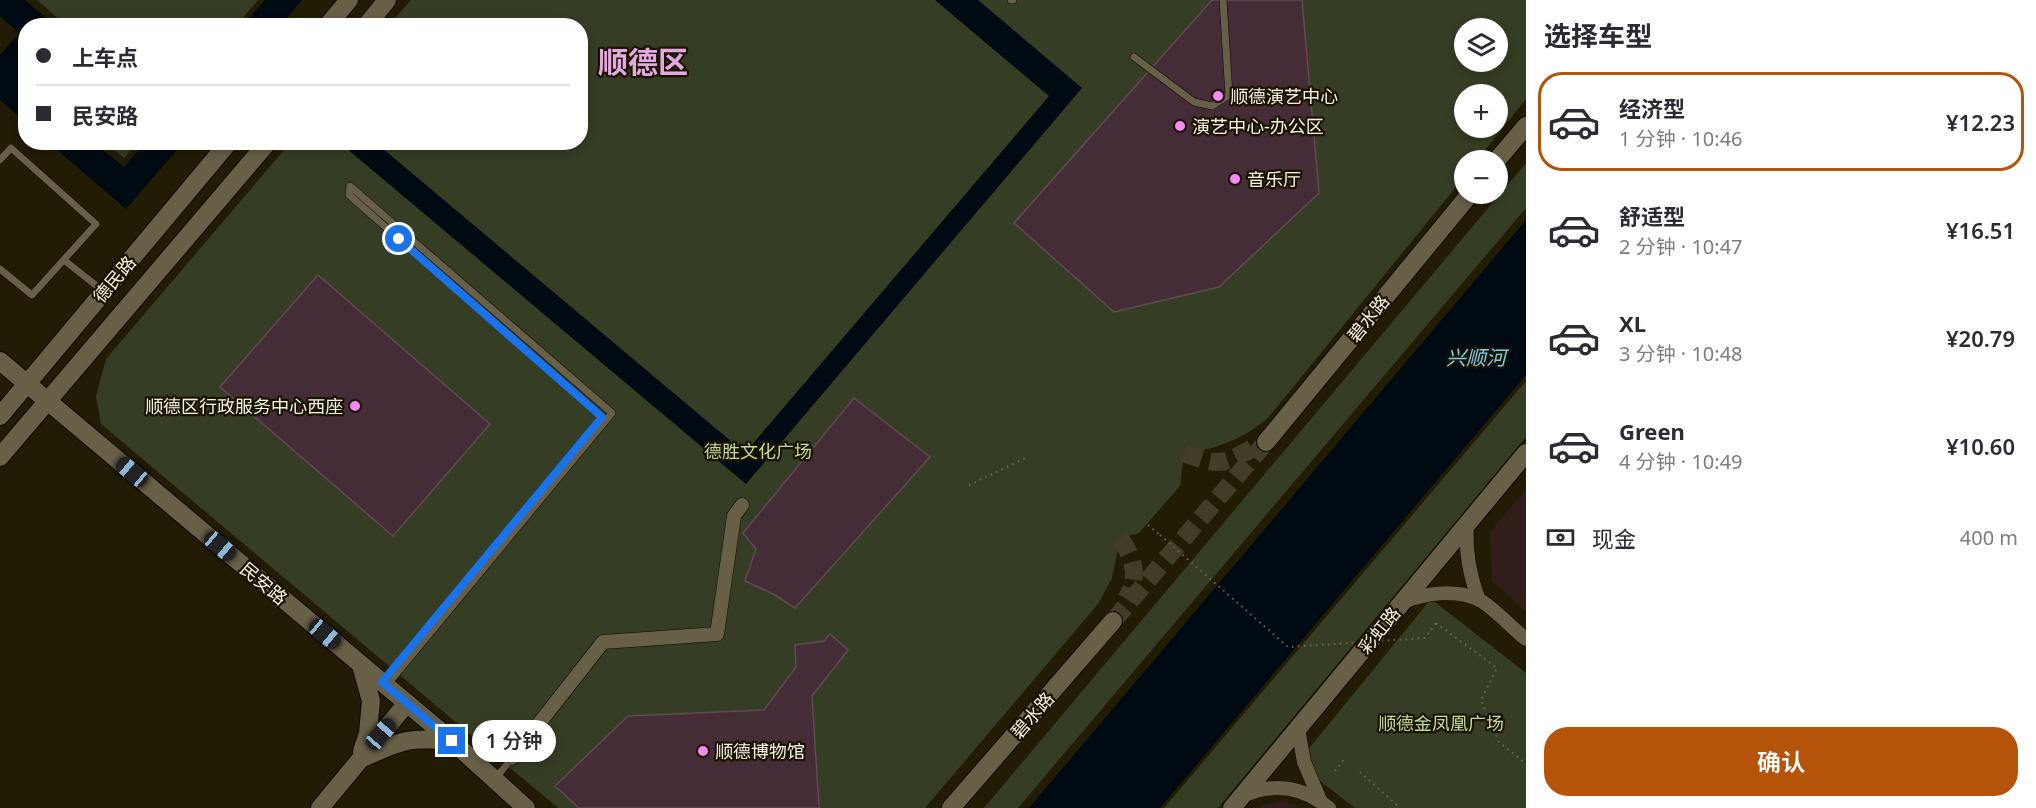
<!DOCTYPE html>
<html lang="zh">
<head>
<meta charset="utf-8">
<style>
	:root { --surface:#fff; --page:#f2f2f3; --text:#2b2b33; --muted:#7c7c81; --line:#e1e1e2; --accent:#b45309 }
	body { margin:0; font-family:"Noto Sans","Noto Sans SC",sans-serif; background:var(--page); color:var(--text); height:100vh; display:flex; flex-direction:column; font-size:22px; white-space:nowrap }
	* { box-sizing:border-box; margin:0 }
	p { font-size:20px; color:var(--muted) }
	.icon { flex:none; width:33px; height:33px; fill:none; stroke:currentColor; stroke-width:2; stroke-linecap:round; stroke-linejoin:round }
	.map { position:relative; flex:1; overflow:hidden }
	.panel { display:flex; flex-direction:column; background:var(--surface); width:510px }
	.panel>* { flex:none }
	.hud { position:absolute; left:18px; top:18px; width:570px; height:132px; border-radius:24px; box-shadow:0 3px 9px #0003; display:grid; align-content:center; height:132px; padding:0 18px; background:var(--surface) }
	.fabs { position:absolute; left:1454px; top:18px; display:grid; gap:12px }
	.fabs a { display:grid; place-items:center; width:54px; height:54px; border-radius:50%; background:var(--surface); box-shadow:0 3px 9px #0003; font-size:30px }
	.end { position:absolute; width:27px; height:27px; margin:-14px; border:8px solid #1a73e8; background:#fff; box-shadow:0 0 0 3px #fff }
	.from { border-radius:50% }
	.bubble { position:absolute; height:42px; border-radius:21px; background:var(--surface); box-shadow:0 3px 9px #0003; font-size:20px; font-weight:600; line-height:42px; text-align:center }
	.car { position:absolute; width:18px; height:36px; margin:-18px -9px; border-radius:8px; box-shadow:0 0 4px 2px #0007; background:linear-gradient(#222 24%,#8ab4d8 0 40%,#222 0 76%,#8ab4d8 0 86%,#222 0) }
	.hud b { display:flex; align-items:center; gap:21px; height:57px; font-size:22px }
	.hud b+b { border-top:2px solid var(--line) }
	.hud i { width:15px; height:15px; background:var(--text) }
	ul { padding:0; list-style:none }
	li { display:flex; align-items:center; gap:18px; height:99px; margin:0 12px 9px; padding:0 6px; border:3px solid transparent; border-radius:24px }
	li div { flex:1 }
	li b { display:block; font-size:22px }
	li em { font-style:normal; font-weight:600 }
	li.current { border-color:var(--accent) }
	li>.icon { width:54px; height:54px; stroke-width:1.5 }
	h2 { padding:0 18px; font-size:27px; line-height:72px }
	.pay { display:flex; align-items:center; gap:15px; height:66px; padding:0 18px; font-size:22px }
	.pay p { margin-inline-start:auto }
	.primary-button { display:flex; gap:12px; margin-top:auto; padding:12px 18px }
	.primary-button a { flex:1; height:69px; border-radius:24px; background:var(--accent); color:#fff; font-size:24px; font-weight:600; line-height:69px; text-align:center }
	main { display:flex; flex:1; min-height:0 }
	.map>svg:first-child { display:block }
	.commercial { fill:#311e1a }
	.green { fill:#353e24; fill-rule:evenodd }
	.water { fill:#000a13 }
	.building { fill:#452d37; stroke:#634954; stroke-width:1.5 }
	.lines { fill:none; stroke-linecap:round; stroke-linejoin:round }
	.secondary-tunnel { stroke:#433c26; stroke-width:18; stroke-dasharray:18 9; stroke-linecap:butt }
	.lane-casing { stroke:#0c0600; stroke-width:8 }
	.street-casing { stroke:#0c0600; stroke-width:15 }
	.secondary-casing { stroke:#0c0600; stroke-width:20 }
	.path { stroke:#6d6753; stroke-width:2; stroke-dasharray:1.5 4.5; stroke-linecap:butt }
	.lane { stroke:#685f47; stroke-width:7 }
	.street { stroke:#685f47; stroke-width:14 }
	.secondary { stroke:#685f47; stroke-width:18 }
	.path-bridge { stroke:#6d6753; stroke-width:2; stroke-dasharray:1.5 4.5; stroke-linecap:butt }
	.route { stroke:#1a73e8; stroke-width:8 }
	.poi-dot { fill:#f38af1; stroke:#1a1300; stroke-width:2 }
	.labels { text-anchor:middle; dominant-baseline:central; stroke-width:4.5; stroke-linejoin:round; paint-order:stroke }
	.poi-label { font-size:18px; fill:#f7f3e4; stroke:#1a1300; text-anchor:start }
	.street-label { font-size:18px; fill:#f7f3e4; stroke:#1a1300 }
	.park-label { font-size:18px; fill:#c4da99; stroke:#1a1300 }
	.water-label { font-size:20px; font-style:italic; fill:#7ecbeb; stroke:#1a1300 }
	.town-label { font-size:30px; font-weight:bold; fill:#e4a9e1; stroke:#1a1300 }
</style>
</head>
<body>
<main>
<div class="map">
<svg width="1526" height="808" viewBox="0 0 1526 808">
	<rect width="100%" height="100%" fill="#231c05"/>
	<g class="commercial">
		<path d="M1526,489V612L1492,581L1490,532Z"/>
		<path d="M1283,801L1294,804L1299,808H1261L1264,805Z"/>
	</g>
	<g class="green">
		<path d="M37,0H258L237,25L67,26Z"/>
		<path d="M411,0H1526V99L1477,160H1464V177L1268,418C1243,439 1216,449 1184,454L1180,486L1139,533L1120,538L1112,578L1098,604L925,808H558L101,424L96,396L106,359L290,143L580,142V26L389,25ZM1464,28H1497V62H1464ZM1464,94H1497V128H1464Z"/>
		<path d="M106,143H137L124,158Z"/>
		<path d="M1526,163V208L1018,808H984Z"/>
		<path d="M1526,381V437L1218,808H1164Z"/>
		<path d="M1431,599L1526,673V808H1355L1297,763Z"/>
	</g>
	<g class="water">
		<path d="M0,0H25L55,25L26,26L25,72L18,80L25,86V122L0,100V55L19,33L0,16Z"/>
		<path d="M265,0H302L281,25H243Z"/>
		<path d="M935,0H978L1082,88L746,484L346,148L350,143H376L745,453L1049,96Z"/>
		<path d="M49,143H94L124,167L145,143H183L126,209Z"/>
		<path d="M1526,220V375L1160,808H1029Z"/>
	</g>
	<g class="building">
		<path d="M1212,0H1302L1319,193L1219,287L1114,312L1014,223Z"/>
		<path d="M318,275L490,424L393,536L220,387Z"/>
		<path d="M854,398L930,457L795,608L775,595L745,581L756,549L743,533Z"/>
		<path d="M830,634L848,650L812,696L819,808H579L555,786L628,716L764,710L796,667L795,645L824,641Z"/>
	</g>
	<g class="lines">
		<g class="secondary-tunnel">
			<path d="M1184,453C1224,468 1222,464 1259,445"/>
			<path d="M1120,538C1134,559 1140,577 1126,599"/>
			<path d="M1113,621L1266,442"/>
		</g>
		<g class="lane-casing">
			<g id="lane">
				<path d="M1011,0H1013"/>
				<path d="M1134,57L1194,102L1212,106L1229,95L1223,0"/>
				<path d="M0,160L11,148L96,224L32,295L0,269"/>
				<path d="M64,260L103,291"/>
				<path d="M383,681L602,417L349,195L350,186L612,413L388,684"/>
				<path d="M495,779L512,758"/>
			</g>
		</g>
		<g class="street-casing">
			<g id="street">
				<path d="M1467,523C1465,551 1469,574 1479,600"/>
				<path d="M1403,602C1426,593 1455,589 1478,599C1492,606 1513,629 1526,639"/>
				<path d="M1298,729L1304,762L1320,800"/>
				<path d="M512,758L603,642L717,634L734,516L742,505"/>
				<path d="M1243,796C1274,782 1302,786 1329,808"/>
			</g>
		</g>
		<g class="secondary-casing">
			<g id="secondary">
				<path d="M327,26L349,0"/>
				<path d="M366,26L387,0"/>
				<path d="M1497,160L1526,126"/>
				<path d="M0,361L452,741L526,808"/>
				<path d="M0,416L229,142"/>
				<path d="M1266,442L1470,194"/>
				<path d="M0,457L268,142"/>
				<path d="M361,665L371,701L368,733L362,751"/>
				<path d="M365,757C402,740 410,737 452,741"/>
				<path d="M320,808L407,703"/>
				<path d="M951,808L1113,621"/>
				<path d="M1232,808L1526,453"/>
			</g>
		</g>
		<g class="path">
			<path d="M969,485L1026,458"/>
			<path d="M1148,525L1160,535"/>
			<path d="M1436,623L1497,668L1481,700L1499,742L1526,764"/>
			<path d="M1335,771L1345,758"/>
			<path d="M1360,772L1400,808"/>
		</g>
		<use href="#lane" class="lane"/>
		<use href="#street" class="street"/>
		<use href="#secondary" class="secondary"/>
		<path class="path-bridge" d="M1160,535L1288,647L1425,638L1436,623"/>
	</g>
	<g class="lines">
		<path class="route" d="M399,239L602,417L382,682L452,741"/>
	</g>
	<g class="poi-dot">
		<circle cx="1218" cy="96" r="6"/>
		<circle cx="1180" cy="126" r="6"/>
		<circle cx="1235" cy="179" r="6"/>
		<circle cx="355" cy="406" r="6"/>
		<circle cx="703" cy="751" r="6"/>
	</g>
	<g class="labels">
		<g class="poi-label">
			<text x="1230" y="96">顺德演艺中心</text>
			<text x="1192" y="126">演艺中心-办公区</text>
			<text x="1247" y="179">音乐厅</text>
			<text x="343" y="406" text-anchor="end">顺德区行政服务中心西座</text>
			<text x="715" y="751">顺德博物馆</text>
		</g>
		<g class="street-label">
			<text transform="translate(114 279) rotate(-50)">德民路</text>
			<text transform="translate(1368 318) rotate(-51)">碧水路</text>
			<text transform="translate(264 583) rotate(40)">民安路</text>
			<text transform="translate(1379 630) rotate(-51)">彩虹路</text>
			<text transform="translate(1032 715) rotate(-49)">碧水路</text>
		</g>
		<g class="park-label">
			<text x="758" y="451">德胜文化广场</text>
			<text x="1441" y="723">顺德金凤凰广场</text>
		</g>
		<g class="water-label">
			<text x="1476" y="357">兴顺河</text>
		</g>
		<g class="town-label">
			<text x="643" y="61">顺德区</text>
		</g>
	</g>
</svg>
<div class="fabs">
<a><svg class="icon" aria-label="layers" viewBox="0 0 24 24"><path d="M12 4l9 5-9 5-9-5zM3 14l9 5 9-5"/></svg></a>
<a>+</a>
<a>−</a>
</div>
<i class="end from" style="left:399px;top:239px"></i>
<i class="end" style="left:452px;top:741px"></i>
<div class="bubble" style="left:472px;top:720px;width:84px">1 分钟</div>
<i class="car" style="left:132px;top:472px;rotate:310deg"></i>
<i class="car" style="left:220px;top:546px;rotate:130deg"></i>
<i class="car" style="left:325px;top:634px;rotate:130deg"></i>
<i class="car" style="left:381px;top:734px;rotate:41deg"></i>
<div class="hud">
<b><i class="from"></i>上车点</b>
<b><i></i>民安路</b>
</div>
</div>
<section class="panel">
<h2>选择车型</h2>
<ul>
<li class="current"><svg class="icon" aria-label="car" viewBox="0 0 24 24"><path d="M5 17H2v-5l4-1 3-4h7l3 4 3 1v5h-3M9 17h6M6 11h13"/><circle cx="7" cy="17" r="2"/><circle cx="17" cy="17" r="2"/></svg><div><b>经济型</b><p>1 分钟 · 10:46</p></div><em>¥12.23</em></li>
<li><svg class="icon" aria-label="car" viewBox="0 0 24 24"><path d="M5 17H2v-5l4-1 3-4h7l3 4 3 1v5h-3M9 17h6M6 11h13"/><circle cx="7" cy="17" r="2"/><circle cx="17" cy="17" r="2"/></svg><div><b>舒适型</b><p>2 分钟 · 10:47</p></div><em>¥16.51</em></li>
<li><svg class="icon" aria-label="car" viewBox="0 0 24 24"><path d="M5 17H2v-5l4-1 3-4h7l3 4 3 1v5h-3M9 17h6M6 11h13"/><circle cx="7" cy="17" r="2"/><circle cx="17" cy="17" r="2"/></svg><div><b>XL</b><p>3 分钟 · 10:48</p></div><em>¥20.79</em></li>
<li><svg class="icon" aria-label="car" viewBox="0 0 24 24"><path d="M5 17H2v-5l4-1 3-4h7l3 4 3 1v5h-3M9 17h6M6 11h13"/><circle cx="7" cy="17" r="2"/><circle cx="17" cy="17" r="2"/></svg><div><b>Green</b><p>4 分钟 · 10:49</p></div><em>¥10.60</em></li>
</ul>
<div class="pay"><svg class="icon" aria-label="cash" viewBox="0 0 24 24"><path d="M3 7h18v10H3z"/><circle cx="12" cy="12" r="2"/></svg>现金<p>400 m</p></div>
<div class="primary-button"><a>确认</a></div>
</section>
</main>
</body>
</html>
